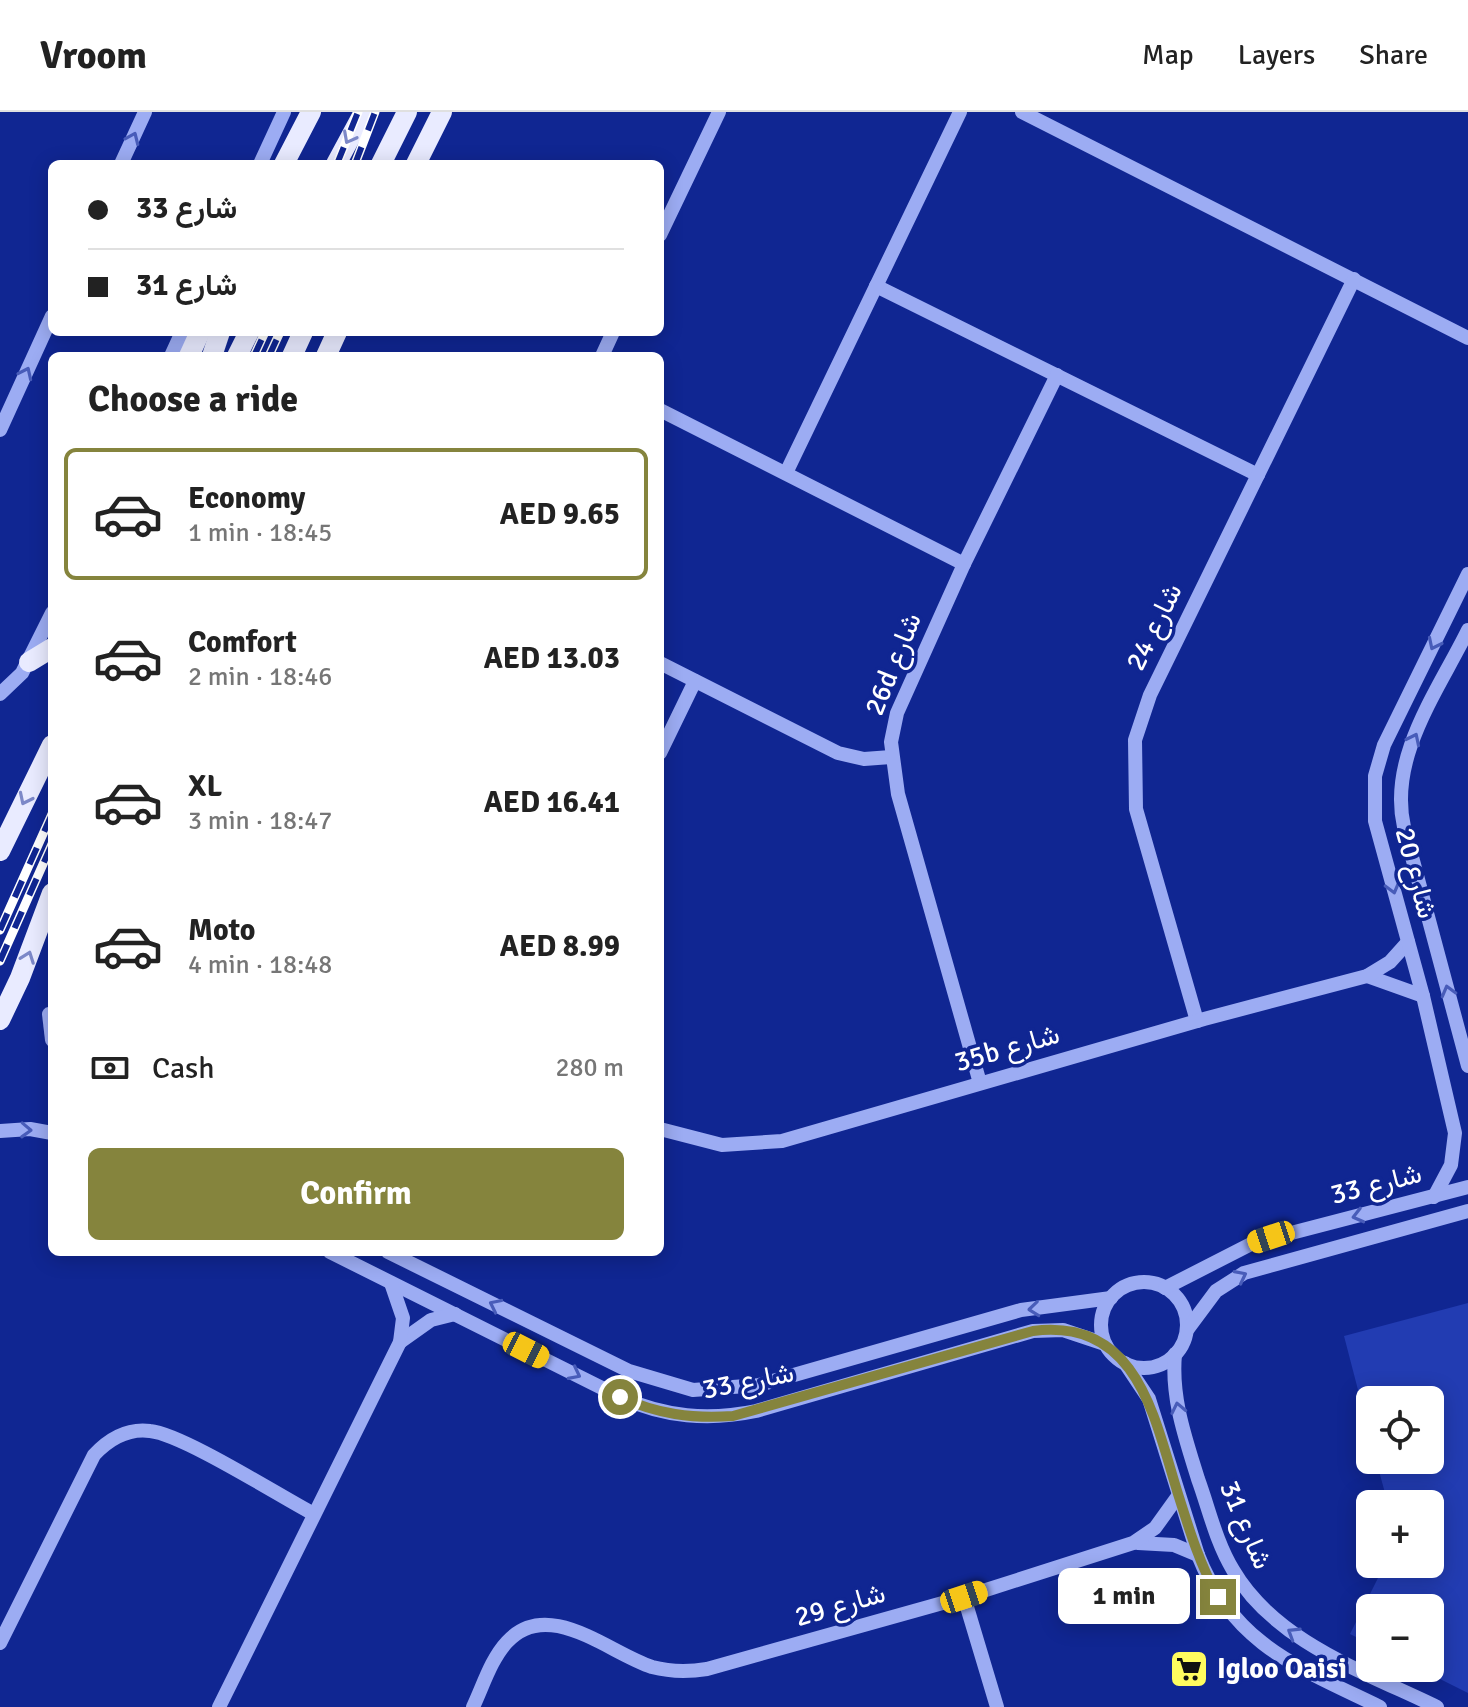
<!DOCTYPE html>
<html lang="en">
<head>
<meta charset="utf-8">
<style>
	:root { --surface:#fff; --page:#f6f6f6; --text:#222; --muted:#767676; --line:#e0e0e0; --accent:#85843d }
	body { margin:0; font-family:Signika,Vazirmatn,sans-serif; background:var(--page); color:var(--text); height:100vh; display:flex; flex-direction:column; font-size:30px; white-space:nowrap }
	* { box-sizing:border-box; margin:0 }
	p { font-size:26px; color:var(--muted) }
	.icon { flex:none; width:44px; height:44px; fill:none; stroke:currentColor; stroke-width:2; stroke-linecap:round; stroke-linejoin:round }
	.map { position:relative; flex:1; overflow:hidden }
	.panel { position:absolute; left:48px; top:240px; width:616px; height:904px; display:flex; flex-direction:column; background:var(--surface); border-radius:12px; box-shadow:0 4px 20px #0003 }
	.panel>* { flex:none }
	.hud { position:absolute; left:48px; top:48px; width:616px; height:176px; border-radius:12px; box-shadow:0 4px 20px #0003; display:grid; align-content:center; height:176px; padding:0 40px; background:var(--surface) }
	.controls { position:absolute; left:1356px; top:1274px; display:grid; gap:16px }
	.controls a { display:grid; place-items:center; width:88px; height:88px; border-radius:12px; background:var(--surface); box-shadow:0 4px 20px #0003; font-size:40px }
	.end { position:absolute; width:36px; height:36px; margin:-18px; border:10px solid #85843d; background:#fff; box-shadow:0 0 0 4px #fff }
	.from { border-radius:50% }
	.bubble { position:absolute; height:56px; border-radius:12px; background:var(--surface); box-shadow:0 4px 20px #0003; font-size:26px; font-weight:800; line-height:56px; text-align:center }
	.car { position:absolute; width:24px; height:48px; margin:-24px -12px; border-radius:10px; box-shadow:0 0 6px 2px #0007; background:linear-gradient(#f5c518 24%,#345 0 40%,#f5c518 0 76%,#345 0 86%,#f5c518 0) }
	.hud b { display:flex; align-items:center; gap:28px; height:76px; font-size:30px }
	.hud b+b { border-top:2px solid var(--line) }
	.hud i { width:20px; height:20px; background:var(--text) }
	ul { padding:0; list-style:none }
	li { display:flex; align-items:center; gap:24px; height:132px; margin:0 16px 12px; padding:0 24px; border:4px solid transparent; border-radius:12px }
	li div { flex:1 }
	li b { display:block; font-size:30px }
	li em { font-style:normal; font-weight:800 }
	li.active { border-color:var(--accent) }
	li>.icon { width:72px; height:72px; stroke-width:1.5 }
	h2 { padding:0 40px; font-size:36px; line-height:96px }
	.pay { display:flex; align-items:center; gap:20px; height:88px; padding:0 40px; font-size:30px }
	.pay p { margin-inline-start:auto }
	.cta { display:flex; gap:16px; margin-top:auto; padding:16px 40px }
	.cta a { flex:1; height:92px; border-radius:12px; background:var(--accent); color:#fff; font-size:32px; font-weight:800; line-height:92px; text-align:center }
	header { display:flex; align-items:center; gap:48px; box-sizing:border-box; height:112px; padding:0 40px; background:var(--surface); border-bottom:2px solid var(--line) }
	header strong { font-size:38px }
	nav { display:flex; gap:44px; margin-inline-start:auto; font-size:28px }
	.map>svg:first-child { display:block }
	.green { fill:#223cb2 }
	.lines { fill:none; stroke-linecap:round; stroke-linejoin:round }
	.minor { stroke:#9cacf3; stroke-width:14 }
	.major { stroke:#e9ebff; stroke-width:20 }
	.rail-casing { stroke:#fff; stroke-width:9 }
	.rail { stroke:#102692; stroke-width:6; stroke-dasharray:18; stroke-linecap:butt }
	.oneway { stroke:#485cb9 }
	.oneway2 { stroke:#7c88c8 }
	.route { stroke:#85843d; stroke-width:10 }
	.labels { text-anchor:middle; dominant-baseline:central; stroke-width:7; stroke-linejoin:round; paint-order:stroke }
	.street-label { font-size:28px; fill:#fff; stroke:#102692 }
	.poi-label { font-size:28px; font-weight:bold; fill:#fff; stroke:#102692; text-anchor:start }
</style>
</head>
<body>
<header>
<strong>Vroom</strong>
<nav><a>Map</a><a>Layers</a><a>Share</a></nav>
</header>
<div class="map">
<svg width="1468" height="1595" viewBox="0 0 1468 1595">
	<rect width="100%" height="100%" fill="#102692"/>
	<path class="green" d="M1468,1191V1581L1418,1556H1430V1496H1370V1532L1350,1522L1385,1452H1430V1392H1388L1376,1348H1430V1288H1370V1324L1344,1224Z"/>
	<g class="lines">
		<g class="minor">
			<path d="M1022,0L1468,226"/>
			<path d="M121,52L145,0"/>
			<path d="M260,52L284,0"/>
			<path d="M660,123L719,0"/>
			<path d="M876,174L1258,363"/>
			<path d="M171,244L182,220"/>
			<path d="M602,244L613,220"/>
			<path d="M660,298L964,452"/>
			<path d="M0,318L52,204"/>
			<path d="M786,361L960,0"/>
			<path d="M1468,518C1438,579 1388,645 1404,715L1468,954"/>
			<path d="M660,551L838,641L864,647L891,645"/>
			<path d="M0,582L22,561L52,501"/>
			<path d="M660,641L695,569"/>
			<path d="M1367,864L1423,884"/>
			<path d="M49,902L52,928"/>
			<path d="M1197,909L1136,697L1135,628L1150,583L1354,167"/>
			<path d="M980,971L898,682L891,630L897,601L964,452L1057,263"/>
			<path d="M660,1017L722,1033L782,1029L1204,907L1367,864L1390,850L1408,830"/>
			<path d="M0,1019L30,1017L52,1021"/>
			<path d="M1434,1085L1451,1053L1455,1021L1423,884L1375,709V664L1384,633L1468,462"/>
			<path d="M330,1140L620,1285C665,1305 708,1309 756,1299L1033,1219L1063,1218L1105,1232"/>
			<path d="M388,1140L629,1259L693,1278L759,1273L1021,1198L1111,1186"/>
			<circle cx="1144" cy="1213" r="43"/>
			<path d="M1165,1176L1253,1131L1468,1075"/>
			<path d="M1187,1218L1216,1179L1244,1161L1468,1099"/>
			<path d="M400,1230L431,1208L455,1202"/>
			<path d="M1175,1242C1171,1286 1185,1325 1198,1367C1209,1397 1216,1430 1233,1458C1275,1530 1365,1560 1437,1595"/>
			<path d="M1125,1251L1149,1287L1198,1443C1233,1533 1300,1556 1380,1595"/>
			<path d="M1138,1431L1174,1433L1198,1443"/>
			<path d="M964,1485L997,1595"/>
			<path d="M0,1531L94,1343C109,1327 127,1316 150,1319C182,1322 278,1383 312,1401"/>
			<path d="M219,1595L400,1230L403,1206L391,1171"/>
			<path d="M473,1595C483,1574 491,1547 507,1530C548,1485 609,1541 652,1555C671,1560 688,1560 707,1557L964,1485L1133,1431L1155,1416L1178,1384"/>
		</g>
		<g class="major">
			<path d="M284,52L311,0"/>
			<path d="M336,52L364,0"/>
			<path d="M381,52L407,0"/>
			<path d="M416,52L442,0"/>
			<path d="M189,244L200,220"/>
			<path d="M212,244L220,220"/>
			<path d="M237,244L249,220"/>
			<path d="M292,244L303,220"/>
			<path d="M326,244L337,220"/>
			<path d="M29,550L52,536"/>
			<path d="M0,739L52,633"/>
			<path d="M0,908L20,866L52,781"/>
		</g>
		<g class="rail-casing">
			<g id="rail">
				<path d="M337,52L358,0"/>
				<path d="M355,52L375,0"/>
				<path d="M254,244L265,220"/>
				<path d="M269,244L280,220"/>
				<path d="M0,818L52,702"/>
				<path d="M0,849L52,732"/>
			</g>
		</g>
		<use href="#rail" class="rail"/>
	</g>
	<defs><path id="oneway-chevron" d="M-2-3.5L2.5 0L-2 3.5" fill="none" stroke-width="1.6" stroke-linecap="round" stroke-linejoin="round" transform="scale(2)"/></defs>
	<g class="oneway">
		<use href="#oneway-chevron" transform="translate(133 26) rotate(-66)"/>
		<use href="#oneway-chevron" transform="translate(26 261) rotate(-65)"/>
		<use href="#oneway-chevron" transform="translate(1434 532) rotate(116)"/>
		<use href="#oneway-chevron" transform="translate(1414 627) rotate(-64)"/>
		<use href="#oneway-chevron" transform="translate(1393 776) rotate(75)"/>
		<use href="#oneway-chevron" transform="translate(1448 879) rotate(-105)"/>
		<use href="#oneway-chevron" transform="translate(26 1018) rotate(2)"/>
		<use href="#oneway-chevron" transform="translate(1358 1104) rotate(166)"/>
		<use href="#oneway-chevron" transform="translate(1241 1164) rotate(-27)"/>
		<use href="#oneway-chevron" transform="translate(495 1193) rotate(-154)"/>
		<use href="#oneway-chevron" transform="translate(1034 1197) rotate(174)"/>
		<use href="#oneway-chevron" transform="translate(575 1262) rotate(27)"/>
		<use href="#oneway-chevron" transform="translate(1178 1296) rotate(-102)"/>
		<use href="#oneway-chevron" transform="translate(1293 1521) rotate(-148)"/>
	</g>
	<g class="oneway2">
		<use href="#oneway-chevron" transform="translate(349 26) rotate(118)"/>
		<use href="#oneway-chevron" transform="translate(25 687) rotate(116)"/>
		<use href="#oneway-chevron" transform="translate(28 845) rotate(-70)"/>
	</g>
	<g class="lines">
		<path class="route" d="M620,1285C657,1302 692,1307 733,1304L1033,1219C1138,1206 1154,1305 1178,1382C1189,1417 1200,1453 1218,1485"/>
	</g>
	<defs>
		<g id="supermarket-square" transform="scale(2)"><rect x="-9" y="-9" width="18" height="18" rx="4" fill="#fffc5f" stroke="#102692"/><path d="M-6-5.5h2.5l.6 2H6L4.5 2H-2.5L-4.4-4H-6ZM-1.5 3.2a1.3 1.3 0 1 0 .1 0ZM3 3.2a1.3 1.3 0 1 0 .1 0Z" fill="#111"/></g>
	</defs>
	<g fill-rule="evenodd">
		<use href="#supermarket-square" x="1189" y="1557"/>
	</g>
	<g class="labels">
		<g class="street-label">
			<text transform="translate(1154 515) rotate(-64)">شارع 24</text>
			<text transform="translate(893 552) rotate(-68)">26d شارع</text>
			<text transform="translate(1416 761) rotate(75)">شارع 20</text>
			<text transform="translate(1007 936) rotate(-16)">35b شارع</text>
			<text transform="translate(1376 1072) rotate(-14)">شارع 33</text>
			<text transform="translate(748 1269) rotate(-11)">شارع 33</text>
			<text transform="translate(1246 1413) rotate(67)">شارع 31</text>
			<text transform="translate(840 1493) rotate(-16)">شارع 29</text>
		</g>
		<g class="poi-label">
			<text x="1217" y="1557">Igloo Oaisi</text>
		</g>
	</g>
</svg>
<div class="controls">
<a><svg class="icon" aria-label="locate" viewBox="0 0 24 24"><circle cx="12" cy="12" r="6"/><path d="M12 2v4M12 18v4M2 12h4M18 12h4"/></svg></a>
<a>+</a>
<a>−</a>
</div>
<i class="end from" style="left:620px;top:1285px"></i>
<i class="end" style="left:1218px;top:1485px"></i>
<div class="bubble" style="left:1058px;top:1456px;width:132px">1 min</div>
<i class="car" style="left:1271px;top:1125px;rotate:252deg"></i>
<i class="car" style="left:526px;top:1238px;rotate:117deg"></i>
<i class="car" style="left:964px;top:1485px;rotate:72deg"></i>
<div class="hud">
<b><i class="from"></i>شارع 33</b>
<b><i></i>شارع 31</b>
</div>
<section class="panel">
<h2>Choose a ride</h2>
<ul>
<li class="active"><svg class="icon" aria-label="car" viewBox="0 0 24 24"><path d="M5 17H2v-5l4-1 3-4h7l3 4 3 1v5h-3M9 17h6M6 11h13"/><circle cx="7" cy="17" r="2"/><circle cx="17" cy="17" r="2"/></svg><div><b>Economy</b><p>1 min · 18:45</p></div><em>AED 9.65</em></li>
<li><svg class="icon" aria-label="car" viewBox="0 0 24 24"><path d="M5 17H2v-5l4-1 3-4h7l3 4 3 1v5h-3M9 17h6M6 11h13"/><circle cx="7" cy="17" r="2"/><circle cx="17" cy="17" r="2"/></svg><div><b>Comfort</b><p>2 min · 18:46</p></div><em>AED 13.03</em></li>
<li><svg class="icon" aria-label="car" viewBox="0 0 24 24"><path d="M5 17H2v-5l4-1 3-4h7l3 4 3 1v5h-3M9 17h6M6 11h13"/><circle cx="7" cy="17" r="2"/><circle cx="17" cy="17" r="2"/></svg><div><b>XL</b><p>3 min · 18:47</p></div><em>AED 16.41</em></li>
<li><svg class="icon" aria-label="car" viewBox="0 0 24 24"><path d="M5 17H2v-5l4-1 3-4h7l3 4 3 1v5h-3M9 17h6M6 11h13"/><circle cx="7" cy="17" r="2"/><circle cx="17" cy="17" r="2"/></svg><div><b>Moto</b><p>4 min · 18:48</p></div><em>AED 8.99</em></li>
</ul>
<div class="pay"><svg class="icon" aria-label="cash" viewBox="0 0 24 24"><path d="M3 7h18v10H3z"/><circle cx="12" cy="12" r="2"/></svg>Cash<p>280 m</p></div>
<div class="cta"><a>Confirm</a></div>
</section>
</div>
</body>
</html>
